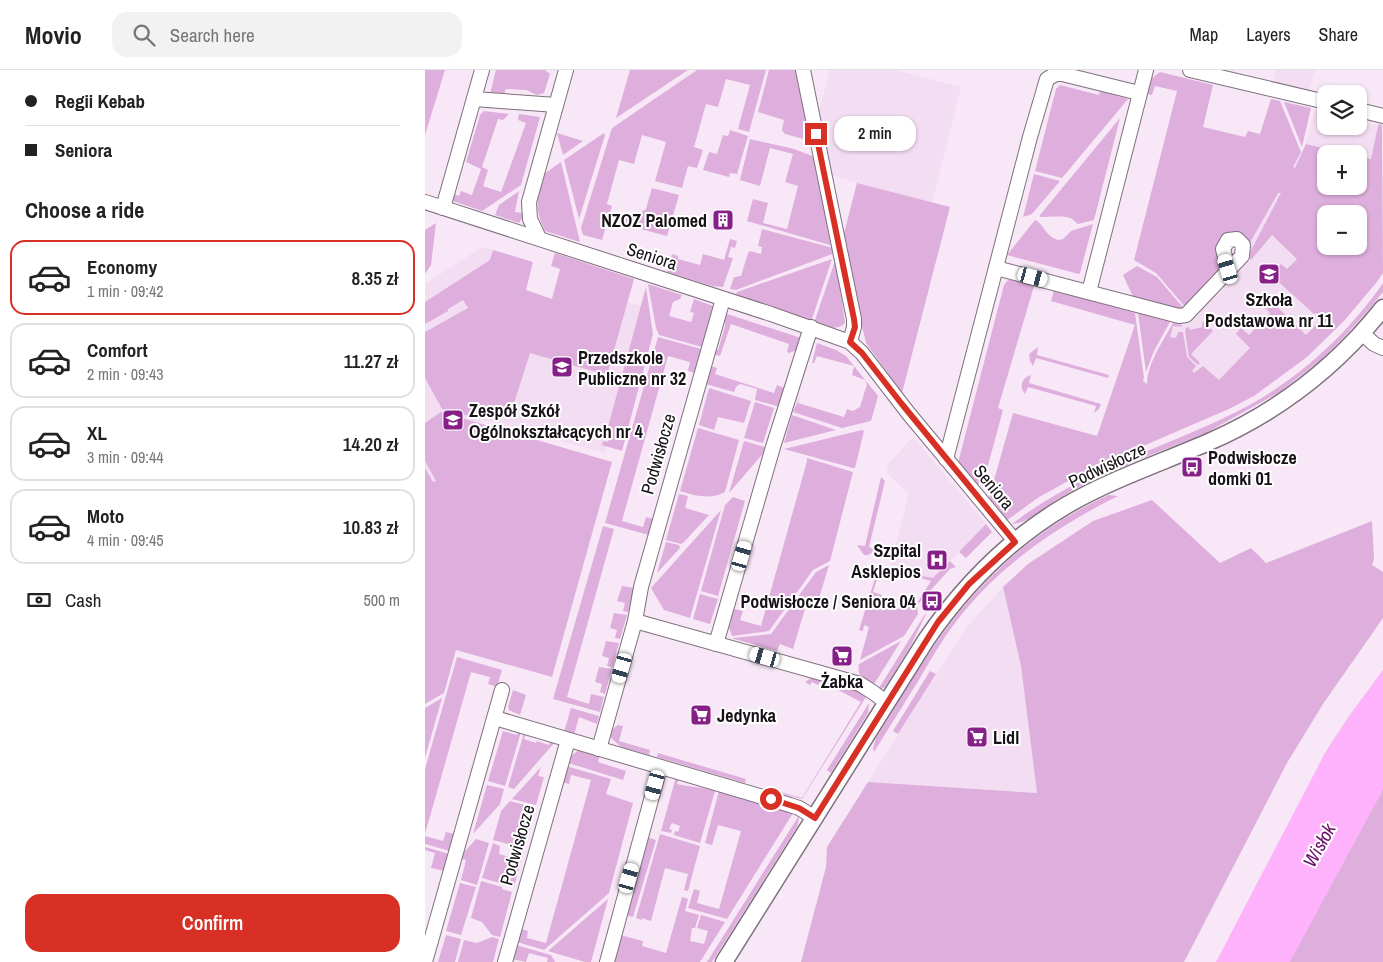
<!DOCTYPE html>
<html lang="en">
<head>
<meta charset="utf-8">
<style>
	:root { --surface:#fff; --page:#f2f2f2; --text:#222; --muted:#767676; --line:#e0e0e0; --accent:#d93025 }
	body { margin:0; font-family:"Archivo Narrow",sans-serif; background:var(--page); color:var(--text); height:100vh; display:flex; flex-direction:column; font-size:19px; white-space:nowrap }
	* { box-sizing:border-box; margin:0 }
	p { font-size:16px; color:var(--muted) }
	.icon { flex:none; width:28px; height:28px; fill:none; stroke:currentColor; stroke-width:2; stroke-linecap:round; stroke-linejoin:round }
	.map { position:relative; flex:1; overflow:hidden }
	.side { display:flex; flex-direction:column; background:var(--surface); width:425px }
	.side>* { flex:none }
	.banner { display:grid; align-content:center; height:110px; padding:0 25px; background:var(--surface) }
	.fabs { position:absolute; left:892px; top:15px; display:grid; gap:10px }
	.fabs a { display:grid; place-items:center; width:50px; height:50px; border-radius:10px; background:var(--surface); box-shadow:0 1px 4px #0004; font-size:25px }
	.end { position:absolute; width:22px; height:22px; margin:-11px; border:6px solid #d93025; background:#fff; box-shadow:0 0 0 2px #fff }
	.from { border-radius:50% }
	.bubble { position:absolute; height:35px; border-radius:15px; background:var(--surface); box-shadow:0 1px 4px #0004; font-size:16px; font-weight:600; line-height:35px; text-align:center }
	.car { position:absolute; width:15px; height:30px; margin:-15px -8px; border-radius:6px; box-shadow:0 0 4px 1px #0007; background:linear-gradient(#fff 24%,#345 0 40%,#fff 0 76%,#345 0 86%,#fff 0) }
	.banner b { display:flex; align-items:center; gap:18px; height:48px; font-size:19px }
	.banner b+b { border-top:1px solid var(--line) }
	.banner i { width:12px; height:12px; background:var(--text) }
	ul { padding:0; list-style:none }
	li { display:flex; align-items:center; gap:15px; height:75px; margin:0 10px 8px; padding:0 15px; border:2px solid var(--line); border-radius:15px }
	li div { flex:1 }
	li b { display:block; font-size:19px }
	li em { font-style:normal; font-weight:600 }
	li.active { border-color:var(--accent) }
	li>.icon { width:45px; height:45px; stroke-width:1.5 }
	h2 { padding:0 25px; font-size:22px; line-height:60px }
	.pay { display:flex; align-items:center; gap:12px; height:55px; padding:0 25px; font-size:19px }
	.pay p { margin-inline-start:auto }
	.cta { display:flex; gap:10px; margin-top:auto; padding:10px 25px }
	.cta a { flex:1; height:58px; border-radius:15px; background:var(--accent); color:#fff; font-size:20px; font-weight:600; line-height:58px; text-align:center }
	header { display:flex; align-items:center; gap:30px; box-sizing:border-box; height:70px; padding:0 25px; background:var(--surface); border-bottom:1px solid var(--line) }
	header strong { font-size:24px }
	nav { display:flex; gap:28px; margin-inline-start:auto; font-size:18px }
	.search { width:350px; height:45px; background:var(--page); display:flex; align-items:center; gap:12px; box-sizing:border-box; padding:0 18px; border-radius:15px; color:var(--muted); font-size:19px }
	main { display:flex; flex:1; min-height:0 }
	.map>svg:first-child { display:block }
	.built { fill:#f3ddf2; fill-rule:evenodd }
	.green { fill:#deaedc; fill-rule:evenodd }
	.water { fill:#feb2fc }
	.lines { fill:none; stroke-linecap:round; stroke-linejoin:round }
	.minor-casing { stroke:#7e707d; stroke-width:16 }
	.tertiary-casing { stroke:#7e707d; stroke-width:19 }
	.minor { stroke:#fff; stroke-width:14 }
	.tertiary { stroke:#fff; stroke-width:16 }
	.route { stroke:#d93025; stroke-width:6 }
	.labels { text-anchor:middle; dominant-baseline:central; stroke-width:4; stroke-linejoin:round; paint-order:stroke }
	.poi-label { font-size:18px; font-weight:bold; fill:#161116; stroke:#fff; text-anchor:start }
	.street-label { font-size:18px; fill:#161116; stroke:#fff }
	.water-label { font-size:19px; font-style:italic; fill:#670c68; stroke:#fff }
</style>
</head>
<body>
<header>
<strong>Movio</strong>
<div class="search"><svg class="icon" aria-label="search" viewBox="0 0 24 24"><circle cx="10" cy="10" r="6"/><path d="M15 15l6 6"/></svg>Search here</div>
<nav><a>Map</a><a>Layers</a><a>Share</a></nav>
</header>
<main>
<section class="side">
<div class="banner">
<b><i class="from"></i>Regii Kebab</b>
<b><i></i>Seniora</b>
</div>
<h2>Choose a ride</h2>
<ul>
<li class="active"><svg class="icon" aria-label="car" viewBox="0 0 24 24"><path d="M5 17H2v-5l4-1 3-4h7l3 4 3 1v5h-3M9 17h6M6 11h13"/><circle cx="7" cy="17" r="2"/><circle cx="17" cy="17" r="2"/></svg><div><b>Economy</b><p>1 min · 09:42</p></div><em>8.35 zł</em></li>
<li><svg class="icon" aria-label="car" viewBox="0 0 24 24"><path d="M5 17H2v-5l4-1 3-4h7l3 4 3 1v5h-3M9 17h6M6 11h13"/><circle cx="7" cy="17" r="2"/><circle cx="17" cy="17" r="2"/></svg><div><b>Comfort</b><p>2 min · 09:43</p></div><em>11.27 zł</em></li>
<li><svg class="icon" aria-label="car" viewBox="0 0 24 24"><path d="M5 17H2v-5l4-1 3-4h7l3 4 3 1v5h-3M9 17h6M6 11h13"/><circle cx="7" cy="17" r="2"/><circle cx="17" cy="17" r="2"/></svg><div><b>XL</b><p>3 min · 09:44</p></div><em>14.20 zł</em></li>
<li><svg class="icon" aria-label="car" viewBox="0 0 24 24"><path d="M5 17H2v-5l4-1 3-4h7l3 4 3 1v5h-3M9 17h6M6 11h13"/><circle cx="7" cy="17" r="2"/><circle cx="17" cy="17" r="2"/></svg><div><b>Moto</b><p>4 min · 09:45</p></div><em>10.83 zł</em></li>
</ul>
<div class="pay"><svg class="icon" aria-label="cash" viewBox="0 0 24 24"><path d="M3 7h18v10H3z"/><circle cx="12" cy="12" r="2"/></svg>Cash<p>500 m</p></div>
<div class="cta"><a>Confirm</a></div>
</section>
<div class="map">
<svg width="958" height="892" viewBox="0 0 958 892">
	<rect width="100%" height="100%" fill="#f8e8f7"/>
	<g class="built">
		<path d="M405,0H470L536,17L507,133L408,106L393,46Z"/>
		<path d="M851,0H890L884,22L851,14L849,9Z"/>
		<path d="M889,40L901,43V56H934V51L953,56L946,89L934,86V84H922L881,74Z"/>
		<path d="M834,72L901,87V116H934L958,192L817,330L726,317L757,230ZM901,144H934V176H901Z"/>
		<path d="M57,177L100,190L88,234L122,245L131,212L220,237L180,383L56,349L55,355L46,353L0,525V214Z"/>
		<path d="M488,367L561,454L506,511L465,498L484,424L462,403V399L463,394Z"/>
		<path d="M578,517L596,596L612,723L443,712L541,558Z"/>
	</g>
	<g class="green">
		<path d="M0,0H20L0,65Z"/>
		<path d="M71,0H120L125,4L119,23L112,25L101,20L81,19L78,26L65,24Z"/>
		<path d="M205,0H263L191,48Z"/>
		<path d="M272,0H341L324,62L313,59L325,15L301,9L293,37L281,34L269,77L278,80L272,98L263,96L257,118L230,111L241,72L217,65L209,94L194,90L182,134L187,136L177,170L158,165L156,158L187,58Z"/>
		<path d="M344,0H373L386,71L360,64L357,60L359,50L333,42Z"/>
		<path d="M735,2L788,15L778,57L820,67L823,61L835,64L846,29L855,31L876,82L868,97L870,98L881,74L922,84H901V116H934V87L946,89L953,56L954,54L957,55L958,203L951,213L919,251L882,287L829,326L804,339L667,398L614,427L581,451L565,432L564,428L588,343L672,366L710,255L626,231L629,220L710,243L719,308L718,311L722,314C722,294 738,271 748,253L757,255V257L748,256L745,267L751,268L753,262H758L762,287L771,296L767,301L769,303L778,296L794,310L825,278L811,264L816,258L824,265L845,243L838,235L844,229L881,265L897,249L891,243L889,244L846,205L856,194L862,199L872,189L847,165L826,190L823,186L856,123H853L822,178L807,166L799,195L762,239L731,203L709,190L752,21L730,16L727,25L722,24L727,8ZM901,144H934V176H901Z"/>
		<path d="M635,15L674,25L675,21L703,29L637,108L610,101L631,19Z"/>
		<path d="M859,32L886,38L877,77Z"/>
		<path d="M59,41L84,44L78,50L73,49L57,97L63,100L58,116L76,122L101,53L93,50L94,44L115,47L96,115L57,141L28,131V124L34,126L36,121L47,125L56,99L41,92L55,45Z"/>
		<path d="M695,48L669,150L653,154C651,153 650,151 647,149C642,145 623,147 615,147V145Z"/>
		<path d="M305,60L323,66L312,104L305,103L304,107L278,100L284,82L292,84L298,65L303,66Z"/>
		<path d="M132,63L158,71L138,85Z"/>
		<path d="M179,63L180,65L154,149L139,90Z"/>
		<path d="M325,69L369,79L390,87L408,176L322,151L328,129L343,133L338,153L362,159L373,116L360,112L368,84L345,78L335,116L315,110Z"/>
		<path d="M136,92L155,172L120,161C109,138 112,128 119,104Z"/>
		<path d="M609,104L635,111L607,144L598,147Z"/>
		<path d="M432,113L525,137L477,323L441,273L417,171Z"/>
		<path d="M227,118L254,125L242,166L196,154L199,147L207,148L221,139Z"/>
		<path d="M94,121L90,142L98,143L97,148L94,153L70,145L74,135Z"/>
		<path d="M610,150C620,155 619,165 633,170L638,169L646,161L668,154L655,203L654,204L582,185Z"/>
		<path d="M11,153L6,195L0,204V160Z"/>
		<path d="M337,159L408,178L410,183L311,220L305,219L309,207L316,206L323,183L325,181L336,184L337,177L333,176Z"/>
		<path d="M305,169L312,171L310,178L306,177L303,187L308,188L298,217L287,216L242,202L247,184L253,186V189L275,195L278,184L299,190Z"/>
		<path d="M68,180L108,192L101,220L127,229L135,199L126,196L130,183L209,209L182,305L105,283L84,349L58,343L56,349L17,339L0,308V262L43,238L38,230L23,239V241L0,254V232L65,190Z"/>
		<path d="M411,188L420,253C411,262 400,256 389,253Z"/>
		<path d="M407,189L386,252L310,227L312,222Z"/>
		<path d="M712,196L732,207L760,240H754L719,230L710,231L698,205Z"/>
		<path d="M589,209L609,216L573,338L578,340L559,410L553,414L550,413L533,393L579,215L583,210Z"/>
		<path d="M958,213V222L940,244L917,269L896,290L853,323L781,363L708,392L706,388C747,370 789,355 828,333C879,304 925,261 958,213Z"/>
		<path d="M223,214L257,225L255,229L248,232L244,246L266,252L269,243L265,242L269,229L288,236L277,277L234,265L231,258Z"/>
		<path d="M221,217L228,264L197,381L177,375L178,371L183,372L187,358L183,357Z"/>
		<path d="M299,243L376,268L372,280L364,283L362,282L364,274L306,254L295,286L288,284L287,278L293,280L300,256Z"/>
		<path d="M713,243L745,252L729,281L721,302Z"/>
		<path d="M779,252L788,261L766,284L775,293L773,295L764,287L760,261L761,258L764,257L765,260L777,257V253Z"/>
		<path d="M233,267L276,279L270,303L263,301L265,292L243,286L197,451L218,457L221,447L229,449L224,465L180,453Z"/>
		<path d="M392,273L411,280L421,286L453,326L446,351L417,358L368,342L375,326L373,333L419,347L422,339L428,341L435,337L442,314L440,310L427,305L429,296L392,286L389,293H387Z"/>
		<path d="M613,277L612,285L684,305L683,308L611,288L608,296L605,291L604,284Z"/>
		<path d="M283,295L292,298L290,304L349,323L352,315L362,319L356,337L330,330L332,319L315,314L311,317L309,322L277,313Z"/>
		<path d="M606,305L604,313L676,334L674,339L669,343L671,336L603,317L600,324C594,317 596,308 606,305Z"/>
		<path d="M284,318L326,331L319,353L293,347L289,360L274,355Z"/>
		<path d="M330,332L349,338L338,373L319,368Z"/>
		<path d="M16,342L187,392L127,607L17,576L31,580L19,623L0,634V398L8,412L11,411L0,391V353Z"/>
		<path d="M367,345L411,360L359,373Z"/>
		<path d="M273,358L314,370L300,422C286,430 270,426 255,421Z"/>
		<path d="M437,360L439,361L430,398H428L359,379Z"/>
		<path d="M319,371L343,378L304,423Z"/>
		<path d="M382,388L428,402L405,491L388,500L344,561L307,566L304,558L309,539L318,541L315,550L336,556L382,391Z"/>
		<path d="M702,390L703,395C678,405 654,416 631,430C617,439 604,453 587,454C622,427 661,407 702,390Z"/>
		<path d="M456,407L460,411L444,477L451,480L443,485H439L432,475L440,476Z"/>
		<path d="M254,424L263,426L260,438L284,445L259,472L256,474L241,470Z"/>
		<path d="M684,425L693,426C631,457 572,497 530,553C517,570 506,589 495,608C480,633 464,657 449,682L448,678L451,668C476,629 499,587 528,550C569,497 622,452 684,425Z"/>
		<path d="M308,427L320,431L293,526L276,521L300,435Z"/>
		<path d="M727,430L795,493L826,478L841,493L947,451L949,489L947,495L958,502V548L898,634L862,693L759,892H376L401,797L402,777L443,712L612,723L596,596L578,517L603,494L668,451Z"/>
		<path d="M296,440L265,548L239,540L226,518Z"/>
		<path d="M561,454L567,462L541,488L534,482Z"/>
		<path d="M178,456L189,459L142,627L164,634L166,624L179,627L175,642L128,629Z"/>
		<path d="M241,472L254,475L255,478L232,503Z"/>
		<path d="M525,491L531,497L525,499L492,535L493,544L479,566L435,590L444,557L439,555L438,561L434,560L452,502L454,503L448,522L457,525L455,533L475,539L476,538L479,539L481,532L491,535L506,511L496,508L497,506L508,508Z"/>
		<path d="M404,495L392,535L382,532L368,579L355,574L352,581L309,569L308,568L346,564L391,502Z"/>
		<path d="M197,516L210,518L203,542L198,541L200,533L192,531Z"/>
		<path d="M275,524L293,529L285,554L268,549Z"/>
		<path d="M189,543L202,545L195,569L190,568L192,560L185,558Z"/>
		<path d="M500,544H501L486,575L460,617L457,619L454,618Z"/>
		<path d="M181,571L194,573L187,597L182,596L184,588L177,586Z"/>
		<path d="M476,571L448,616C438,610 432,607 434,594Z"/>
		<path d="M32,587L77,600L72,617L63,614L65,607L46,602L0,764V699Z"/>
		<path d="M174,597L187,599L180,624L175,622L177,614L170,612Z"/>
		<path d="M505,601L511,604L473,664L468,661Z"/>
		<path d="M386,608L432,620L441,627L377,729L351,722L350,719L353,717L352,721L377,728L436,632L396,611L393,615L387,612L385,615L380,612Z"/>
		<path d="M88,620L101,625L95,645L84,640L83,637Z"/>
		<path d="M17,628L0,688V638Z"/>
		<path d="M444,633L443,643L406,703L402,700Z"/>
		<path d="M146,638L174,646L172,654L154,647L149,665L139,662Z"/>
		<path d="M193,655L198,656L194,671L225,680L224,685L196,677L185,667L184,662Z"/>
		<path d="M78,661L92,665L93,662H96L80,716L63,711Z"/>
		<path d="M99,663L101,664L99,669L111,673L112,671L124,675L125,671L130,672L89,719L83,717Z"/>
		<path d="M154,680L175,685L173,692L201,701L198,710L143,693L146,686Z"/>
		<path d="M233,683L321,709L320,713L232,687Z"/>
		<path d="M141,696L186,709L181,724L208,733L184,823L119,880L92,872L96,859L103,861L102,868L121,873L166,710L146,705L144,714L137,712Z"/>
		<path d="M116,697L113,706L119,707L111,735L87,729Z"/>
		<path d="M251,707L254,708L252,714C265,717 277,717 290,721L275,773L249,765L250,761L253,762L255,756L247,753L244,759L247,760L246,763L236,761Z"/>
		<path d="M62,715L79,719L75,734L48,764Z"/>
		<path d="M958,719V892H864Z"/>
		<path d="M294,721L365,740L368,743L302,849L263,838L269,819L275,821L272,833L294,839L316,761L293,755L287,775L280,773Z"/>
		<path d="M85,731L111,738L99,778L68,770L76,741Z"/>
		<path d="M373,747L374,749L372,757L287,892H282Z"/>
		<path d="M21,762L30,764L25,781L0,774V766L18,771Z"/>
		<path d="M235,764L275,776L263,821L259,820L263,804L240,798L226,851L217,848V850L211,848Z"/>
		<path d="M222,767L231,770L208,847L201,845Z"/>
		<path d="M51,769L64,773L52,815L36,810L41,790L34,788Z"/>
		<path d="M68,773L75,776L74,784L84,787L87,778L99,781L89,817L57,808Z"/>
		<path d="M0,777L21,783L24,786L19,801L6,798L10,783L0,780Z"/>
		<path d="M56,811L77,817V819L87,822L75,867L67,865L57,852L46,848Z"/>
		<path d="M35,813L51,817L36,865L21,861Z"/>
		<path d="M257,827L263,829L260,841L274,845L270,858H267L265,871L279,874L283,861L272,858L276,845L300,852L275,892H187L195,865L218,871L217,876L241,883Z"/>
		<path d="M183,829L166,892H160L123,881Z"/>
		<path d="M21,865L36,869L30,892H13Z"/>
		<path d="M67,867L74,869L68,892H33L39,870L52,873Z"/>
		<path d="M91,875L126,885L130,892H122L123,888L104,883L101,892L87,889Z"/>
	</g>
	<path class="water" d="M958,600V719L865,892H791L901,681L924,646Z"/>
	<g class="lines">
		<g class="minor-casing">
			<g id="minor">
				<path d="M378,0L429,249V257L425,272"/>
				<path d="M765,0L901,32"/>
				<path d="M49,29L131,35"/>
				<path d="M934,40L958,46"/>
				<path d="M0,132L346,244L425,272L437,283L484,344L590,471"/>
				<path d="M18,138L57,0"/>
				<path d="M114,168L105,149L104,132L141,0"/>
				<path d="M571,198L754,246L761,245L817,186L818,175L812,169L803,170L798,179L803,199"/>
				<path d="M664,222L721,0"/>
				<path d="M937,263L949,274L958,278"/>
				<path d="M521,389L605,67L622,9L631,4H637L714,23"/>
				<path d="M210,551L435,614L449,623L462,633"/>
				<path d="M291,574L348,377L386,257"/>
				<path d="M70,648L365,735L374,738L390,748"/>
				<path d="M174,679L210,551L216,517L298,229"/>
				<path d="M0,892L77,620"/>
				<path d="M80,892L143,670"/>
				<path d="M182,892L235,697"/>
			</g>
		</g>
		<g class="tertiary-casing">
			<path id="tertiary" d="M299,892L501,570C538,516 584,469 642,435C687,409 738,392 786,371C854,341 912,296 958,238"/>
		</g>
		<use href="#minor" class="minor"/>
		<use href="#tertiary" class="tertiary"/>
	</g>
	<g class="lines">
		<path class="route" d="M346,729L374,738L390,748L513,552L544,514L590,472L476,333L437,283L425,272L430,257L429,249L391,64"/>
	</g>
	<defs>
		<g id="building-square" transform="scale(1.125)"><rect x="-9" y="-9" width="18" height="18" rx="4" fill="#862088" stroke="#fff"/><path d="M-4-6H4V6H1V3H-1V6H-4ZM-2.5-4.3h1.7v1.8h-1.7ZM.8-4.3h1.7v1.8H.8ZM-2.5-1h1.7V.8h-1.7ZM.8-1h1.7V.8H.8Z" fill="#fff"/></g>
		<g id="school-square" transform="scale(1.125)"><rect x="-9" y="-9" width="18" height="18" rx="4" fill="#862088" stroke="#fff"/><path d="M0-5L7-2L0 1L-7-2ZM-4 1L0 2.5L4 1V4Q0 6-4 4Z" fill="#fff"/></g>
		<g id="bus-square" transform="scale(1.125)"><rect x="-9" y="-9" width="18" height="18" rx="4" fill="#862088" stroke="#fff"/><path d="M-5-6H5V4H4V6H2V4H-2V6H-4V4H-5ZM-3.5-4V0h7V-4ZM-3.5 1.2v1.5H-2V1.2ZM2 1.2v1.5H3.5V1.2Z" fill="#fff"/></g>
		<g id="hospital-square" transform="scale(1.125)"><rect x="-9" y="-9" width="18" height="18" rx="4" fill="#862088" stroke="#fff"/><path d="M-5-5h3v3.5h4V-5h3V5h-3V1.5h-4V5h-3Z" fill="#fff"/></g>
		<g id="supermarket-square" transform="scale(1.125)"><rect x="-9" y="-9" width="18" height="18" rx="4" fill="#862088" stroke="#fff"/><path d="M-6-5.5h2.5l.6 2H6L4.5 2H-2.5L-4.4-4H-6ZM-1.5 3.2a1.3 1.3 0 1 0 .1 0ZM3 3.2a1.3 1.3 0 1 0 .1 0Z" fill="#fff"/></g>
	</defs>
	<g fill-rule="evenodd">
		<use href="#building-square" x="298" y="150"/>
		<use href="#school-square" x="844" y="204"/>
		<use href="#school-square" x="137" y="297"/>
		<use href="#school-square" x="28" y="350"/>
		<use href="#bus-square" x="767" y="397"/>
		<use href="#hospital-square" x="512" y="490"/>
		<use href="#bus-square" x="507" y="531"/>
		<use href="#supermarket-square" x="417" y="586"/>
		<use href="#supermarket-square" x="276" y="645"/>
		<use href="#supermarket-square" x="552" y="667"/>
	</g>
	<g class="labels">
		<g class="poi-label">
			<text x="282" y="150" text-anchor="end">NZOZ Palomed</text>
			<text x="844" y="229" text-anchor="middle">Szkoła<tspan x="844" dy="21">Podstawowa nr 11</tspan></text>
			<text x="153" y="287">Przedszkole<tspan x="153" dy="21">Publiczne nr 32</tspan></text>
			<text x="44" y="340">Zespół Szkół<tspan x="44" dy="21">Ogólnokształcących nr 4</tspan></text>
			<text x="783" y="387">Podwisłocze<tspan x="783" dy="21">domki 01</tspan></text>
			<text x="496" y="480" text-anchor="end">Szpital<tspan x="496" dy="21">Asklepios</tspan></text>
			<text x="491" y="531" text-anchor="end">Podwisłocze / Seniora 04</text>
			<text x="417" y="611" text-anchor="middle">Żabka</text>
			<text x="292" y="645">Jedynka</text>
			<text x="568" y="667">Lidl</text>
		</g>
		<g class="street-label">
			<text transform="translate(227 186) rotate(18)">Seniora</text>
			<text transform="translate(233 384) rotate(-74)">Podwisłocze</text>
			<text transform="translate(682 395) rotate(-25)">Podwisłocze</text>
			<text transform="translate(569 417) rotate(50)">Seniora</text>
			<text transform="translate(92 775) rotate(-74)">Podwisłocze</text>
		</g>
		<g class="water-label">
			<text transform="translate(894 775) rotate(-61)">Wisłok</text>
		</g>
	</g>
</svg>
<div class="fabs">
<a><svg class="icon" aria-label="layers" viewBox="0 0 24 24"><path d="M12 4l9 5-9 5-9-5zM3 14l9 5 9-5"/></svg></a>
<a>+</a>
<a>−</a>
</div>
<i class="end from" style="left:346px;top:729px"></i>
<i class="end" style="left:391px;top:64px"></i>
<div class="bubble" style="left:409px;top:46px;width:82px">2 min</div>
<i class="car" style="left:803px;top:199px;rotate:343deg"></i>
<i class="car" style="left:608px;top:207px;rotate:105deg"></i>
<i class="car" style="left:317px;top:486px;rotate:16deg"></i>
<i class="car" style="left:340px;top:587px;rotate:286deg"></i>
<i class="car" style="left:197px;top:598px;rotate:196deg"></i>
<i class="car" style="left:230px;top:715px;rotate:195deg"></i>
<i class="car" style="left:204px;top:808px;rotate:16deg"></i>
</div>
</main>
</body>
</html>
